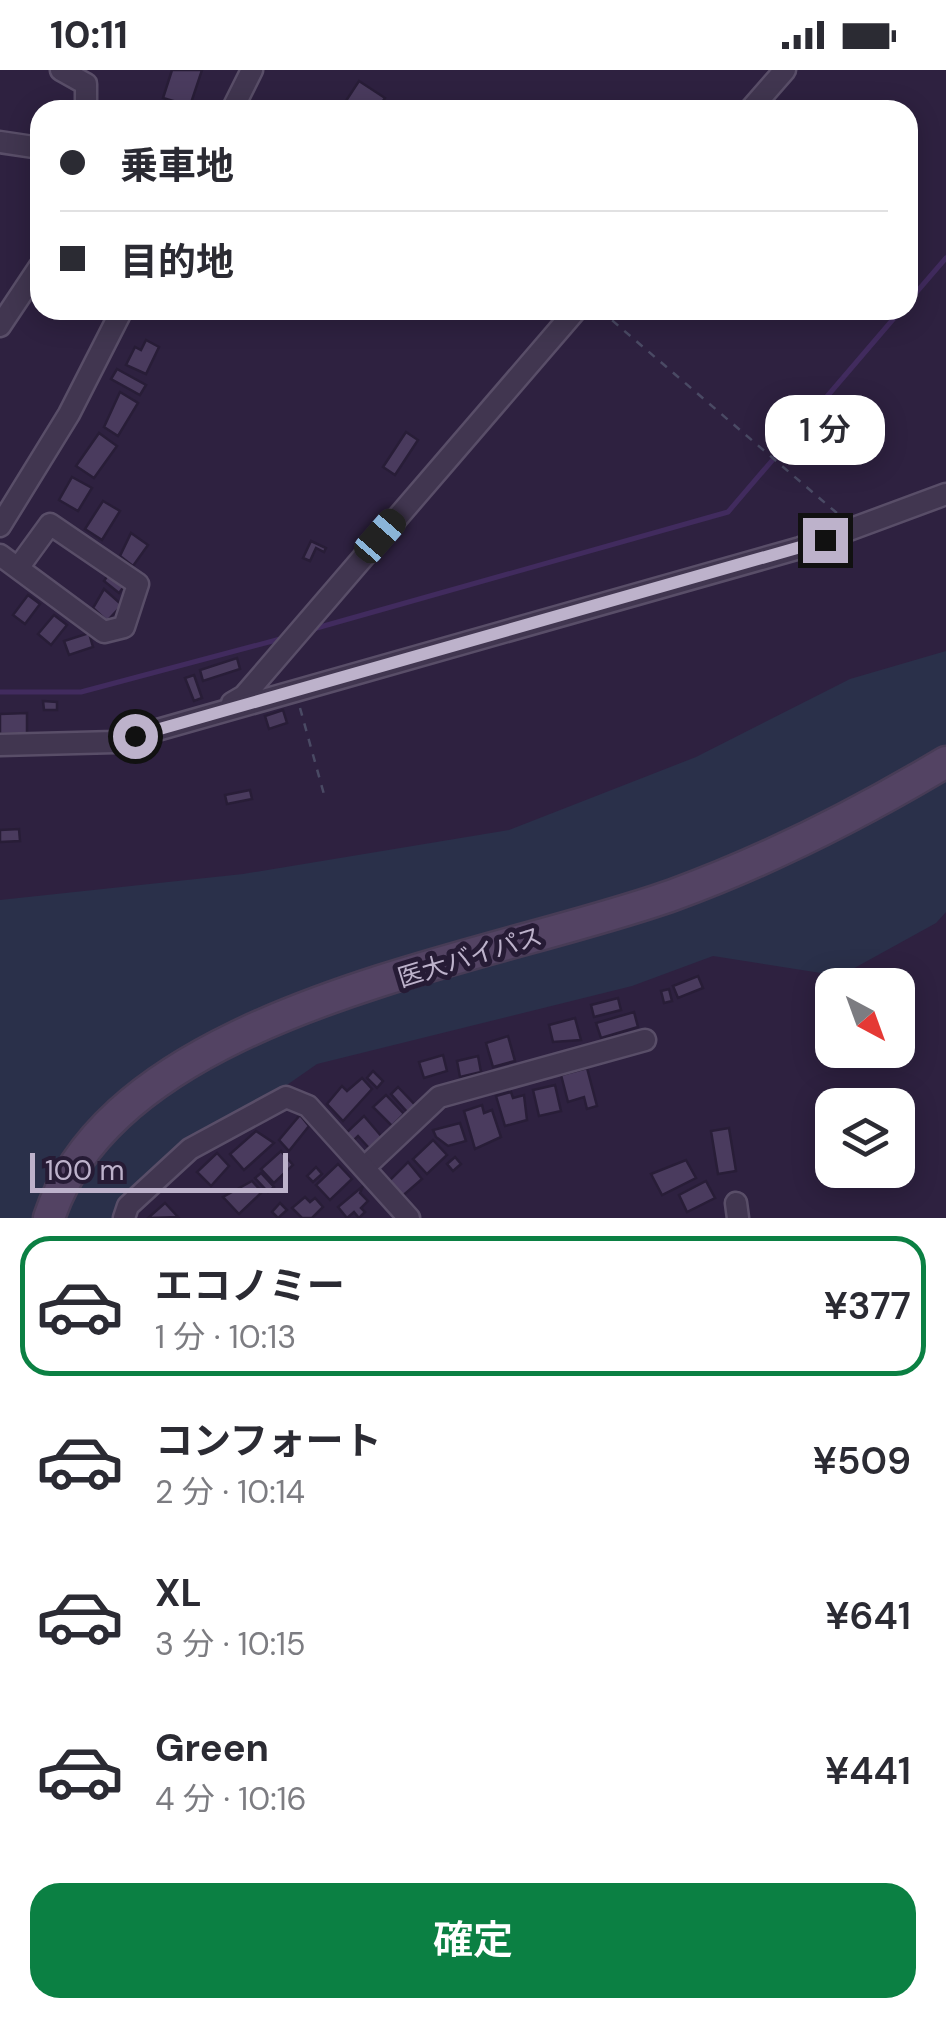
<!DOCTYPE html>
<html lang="ja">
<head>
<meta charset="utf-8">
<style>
	:root { --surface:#fff; --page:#f2f2f3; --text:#2b2b33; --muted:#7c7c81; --line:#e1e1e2; --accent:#0b8043 }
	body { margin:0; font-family:"DM Sans","Noto Sans JP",sans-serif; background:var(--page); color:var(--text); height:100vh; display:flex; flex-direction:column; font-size:38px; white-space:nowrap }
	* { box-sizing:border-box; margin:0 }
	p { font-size:32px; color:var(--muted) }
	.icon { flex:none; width:55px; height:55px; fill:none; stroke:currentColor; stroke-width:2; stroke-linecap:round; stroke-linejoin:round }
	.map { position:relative; height:1148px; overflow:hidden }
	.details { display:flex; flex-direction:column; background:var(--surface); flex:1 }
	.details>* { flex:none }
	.top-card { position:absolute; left:30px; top:30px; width:888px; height:220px; border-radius:30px; box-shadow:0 5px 25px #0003; display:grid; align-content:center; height:220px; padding:0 30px; background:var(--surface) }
	.needle { width:65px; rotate:139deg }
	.controls { position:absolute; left:815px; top:898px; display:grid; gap:20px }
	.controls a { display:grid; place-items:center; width:100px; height:100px; border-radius:20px; background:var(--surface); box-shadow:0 5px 25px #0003; font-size:50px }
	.scale { position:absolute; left:30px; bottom:25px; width:258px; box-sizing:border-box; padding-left:10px; border:5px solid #bdb2cb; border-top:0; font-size:28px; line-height:35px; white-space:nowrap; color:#bdb2cb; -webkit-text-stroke:8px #261b35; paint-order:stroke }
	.end { position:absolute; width:45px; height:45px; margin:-22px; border:12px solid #bdb2cb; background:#111; box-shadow:0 0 0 5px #111 }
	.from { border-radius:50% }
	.bubble { position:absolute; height:70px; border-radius:30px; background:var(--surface); box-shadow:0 5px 25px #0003; font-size:32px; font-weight:600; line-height:70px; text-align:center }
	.car { position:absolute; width:30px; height:60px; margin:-30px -15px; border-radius:12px; box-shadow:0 0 8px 2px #0007; background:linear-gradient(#222 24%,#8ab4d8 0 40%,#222 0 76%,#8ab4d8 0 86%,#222 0) }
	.top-card b { display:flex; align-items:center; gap:35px; height:95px; font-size:38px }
	.top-card b+b { border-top:2px solid var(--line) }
	.top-card i { width:25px; height:25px; background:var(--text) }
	ul { padding:18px 0 0; list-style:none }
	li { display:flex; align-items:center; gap:30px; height:140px; margin:0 20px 15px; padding:0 10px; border:5px solid transparent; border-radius:30px }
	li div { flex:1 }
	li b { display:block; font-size:38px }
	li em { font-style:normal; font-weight:600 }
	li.active { border-color:var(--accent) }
	li>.icon { width:90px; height:90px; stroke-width:1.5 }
	.cta { display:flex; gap:20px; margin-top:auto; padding:20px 30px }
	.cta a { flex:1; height:115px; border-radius:30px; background:var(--accent); color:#fff; font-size:40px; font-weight:600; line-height:115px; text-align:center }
	.status { display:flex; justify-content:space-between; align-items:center; height:70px; padding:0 50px; background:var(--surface); direction:ltr }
	.status svg { height:28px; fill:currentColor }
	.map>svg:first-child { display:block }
	.green { fill:#2a304a }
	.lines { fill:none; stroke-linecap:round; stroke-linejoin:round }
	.stream { stroke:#412b5e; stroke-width:5 }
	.building { fill:#4a3b5e; stroke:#281d37; stroke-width:2.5 }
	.minor-casing { stroke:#594e68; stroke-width:25 }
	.secondary-casing { stroke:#473c56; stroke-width:35 }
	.path { stroke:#4a4a64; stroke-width:2.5; stroke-dasharray:8 8; stroke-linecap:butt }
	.minor { stroke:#413650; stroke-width:20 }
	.secondary { stroke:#534363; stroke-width:30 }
	.route { stroke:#bdb2cb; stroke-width:12 }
	.labels { text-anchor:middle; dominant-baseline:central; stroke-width:10; stroke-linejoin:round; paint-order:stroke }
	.street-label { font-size:25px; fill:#bdb2cb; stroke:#261b35 }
</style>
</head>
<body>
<div class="status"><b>10:11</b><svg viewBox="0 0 49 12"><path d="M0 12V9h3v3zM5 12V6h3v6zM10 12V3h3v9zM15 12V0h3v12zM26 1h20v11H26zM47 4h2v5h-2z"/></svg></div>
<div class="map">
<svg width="946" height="1148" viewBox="0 0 946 1148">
	<rect width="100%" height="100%" fill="#2e2140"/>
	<path class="green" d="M946,581V842L936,853L840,906L713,886L632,916L317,994L284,1017L286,1027L234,1051L119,1148H0V830L243,804L509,760L696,687L850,609Z"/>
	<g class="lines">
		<g class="stream">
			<path d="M908,232L946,188"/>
			<path d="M313,559L728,442L901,240"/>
			<path d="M0,622H81L284,568"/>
		</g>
	</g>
	<g class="building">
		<path d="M172,0H202L190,36L163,28Z"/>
		<path d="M359,11L385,28L377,40H340Z"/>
		<path d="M146,270L159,277L146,304L126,295L135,277L141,280Z"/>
		<path d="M117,299L146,315L140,325L111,309Z"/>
		<path d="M120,322L138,333L118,366L104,357Z"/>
		<path d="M406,362L418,370L395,405L383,397Z"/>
		<path d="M99,363L117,376L94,408L76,396Z"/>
		<path d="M72,407L92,418L78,441L59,430Z"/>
		<path d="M103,431L120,441L102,470L85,459Z"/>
		<path d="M131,463L148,475L133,496L120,486Z"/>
		<path d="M311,471L326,478L324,482L316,478L310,491L303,488Z"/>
		<path d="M110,502L126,514L119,523L104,511Z"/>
		<path d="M104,519L122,535L107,551L93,538Z"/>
		<path d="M28,525L40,534L25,554L13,545Z"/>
		<path d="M54,545L67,555L51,575L38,564Z"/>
		<path d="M89,563L93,577L69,585L64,571Z"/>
		<path d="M237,588L240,599L203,611L200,600Z"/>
		<path d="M194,605L202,628L194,631L185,608Z"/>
		<path d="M43,631L57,632V640H44Z"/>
		<path d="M283,640L287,653L269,659L265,646Z"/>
		<path d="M27,643V664H0V644Z"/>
		<path d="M250,720L252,729L227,734L225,725Z"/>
		<path d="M19,759L20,771L0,772V760Z"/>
		<path d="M698,906L703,918L678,928L673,916Z"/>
		<path d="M669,919L672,931L664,933L661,921Z"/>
		<path d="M618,928L621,940L594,947L591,935Z"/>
		<path d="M634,942L638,957L601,968L596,953Z"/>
		<path d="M575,948L581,970L553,972L549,955Z"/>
		<path d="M508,966L515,991L493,997L486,973Z"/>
		<path d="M443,985L447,1001L424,1008L419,992Z"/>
		<path d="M478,986L481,1002L460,1007L457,991Z"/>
		<path d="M587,998L597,1036L587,1039L584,1027L568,1032L561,1005Z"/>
		<path d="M373,1001L383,1011L377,1018L367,1008Z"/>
		<path d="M362,1008L372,1019L343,1051L327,1034L342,1016L347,1021Z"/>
		<path d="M555,1015L561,1041L539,1046L533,1020Z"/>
		<path d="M398,1017L417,1037L409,1044L391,1024Z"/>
		<path d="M511,1022L513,1028L524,1025L527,1050L505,1056L496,1026Z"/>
		<path d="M386,1025L404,1044L392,1056L373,1037Z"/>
		<path d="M482,1035L484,1043L492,1040L501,1067L475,1079L464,1041Z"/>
		<path d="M300,1045L309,1056L289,1081L279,1070Z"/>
		<path d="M364,1046L382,1067L369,1078L358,1066L352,1072L345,1064Z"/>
		<path d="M460,1053L466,1071L448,1076L436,1067L433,1060Z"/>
		<path d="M729,1058L736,1101L718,1104L711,1061Z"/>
		<path d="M256,1061L274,1073L244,1100L230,1084Z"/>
		<path d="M433,1070L447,1085L427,1104L413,1089Z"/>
		<path d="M281,1081L293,1095L274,1113L261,1099Z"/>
		<path d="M217,1083L229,1096L211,1116L197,1102Z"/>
		<path d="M455,1087L461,1094L453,1101L447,1094Z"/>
		<path d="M686,1090L696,1108L662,1125L651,1104Z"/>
		<path d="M408,1092L422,1109L399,1129L386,1114Z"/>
		<path d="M338,1094L352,1109L330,1130L316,1115Z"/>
		<path d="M316,1097L322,1104L313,1112L307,1106Z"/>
		<path d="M261,1103L274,1117L268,1122L255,1108Z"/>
		<path d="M252,1111L262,1122L239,1144L223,1127Z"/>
		<path d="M706,1111L715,1128L687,1142L679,1125Z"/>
		<path d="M363,1116L360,1123L368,1131L361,1138L365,1142L359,1148L354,1142L347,1148L338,1137Z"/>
		<path d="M305,1127L310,1132L315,1128L323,1137L312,1148H302L292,1138Z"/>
		<path d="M165,1133L178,1147L148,1148Z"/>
		<path d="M280,1133L287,1140L278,1148L272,1142Z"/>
	</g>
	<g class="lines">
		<g class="minor-casing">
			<g id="minor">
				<path d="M61,0L86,14V40"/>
				<path d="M232,40L252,0"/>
				<path d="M750,40L785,0"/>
				<path d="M0,72L40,78"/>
				<path d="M0,256L40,196"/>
				<path d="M0,456L69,344L122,240"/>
				<path d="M0,485L104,562L124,557L138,514L50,454L18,498"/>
				<path d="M232,633L244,626L576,240"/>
				<path d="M0,675L115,672L800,478L946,424"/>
				<path d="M366,1096L439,1027L645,970"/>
				<path d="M736,1133L738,1148"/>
				<path d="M124,1148L128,1136L190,1079L286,1027L308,1036L409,1148"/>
			</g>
		</g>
		<g class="secondary-casing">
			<path id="secondary" d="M49,1148C118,938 489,891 673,825C769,790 859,744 946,692"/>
		</g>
		<g class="path">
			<path d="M600,240L838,444"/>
			<path d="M300,638L325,728"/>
		</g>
		<use href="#minor" class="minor"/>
		<use href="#secondary" class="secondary"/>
	</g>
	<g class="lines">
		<path class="route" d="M135,666L825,470"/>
	</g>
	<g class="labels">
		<g class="street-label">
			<text transform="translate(470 887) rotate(-17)">医大バイパス</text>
		</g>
	</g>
</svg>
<div class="controls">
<a><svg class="needle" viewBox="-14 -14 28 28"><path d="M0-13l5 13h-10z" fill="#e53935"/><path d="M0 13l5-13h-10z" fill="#7c7c81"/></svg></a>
<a><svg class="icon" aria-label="layers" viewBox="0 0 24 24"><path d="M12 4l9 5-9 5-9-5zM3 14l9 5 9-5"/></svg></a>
</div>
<div class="scale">100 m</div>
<i class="end from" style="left:135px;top:666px"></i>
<i class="end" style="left:825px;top:470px"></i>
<div class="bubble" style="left:765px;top:325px;width:120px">1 分</div>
<i class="car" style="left:380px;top:466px;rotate:41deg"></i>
<div class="top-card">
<b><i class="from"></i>乗車地</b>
<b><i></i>目的地</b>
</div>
</div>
<section class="details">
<ul>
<li class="active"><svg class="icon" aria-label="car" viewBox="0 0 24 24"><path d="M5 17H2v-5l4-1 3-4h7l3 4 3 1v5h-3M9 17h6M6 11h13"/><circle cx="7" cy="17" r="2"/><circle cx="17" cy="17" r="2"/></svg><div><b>エコノミー</b><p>1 分 · 10:13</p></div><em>¥377</em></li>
<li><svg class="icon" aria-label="car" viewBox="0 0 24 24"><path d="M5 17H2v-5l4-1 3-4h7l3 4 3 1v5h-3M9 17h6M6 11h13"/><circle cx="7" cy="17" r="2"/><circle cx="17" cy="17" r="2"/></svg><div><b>コンフォート</b><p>2 分 · 10:14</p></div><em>¥509</em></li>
<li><svg class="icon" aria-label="car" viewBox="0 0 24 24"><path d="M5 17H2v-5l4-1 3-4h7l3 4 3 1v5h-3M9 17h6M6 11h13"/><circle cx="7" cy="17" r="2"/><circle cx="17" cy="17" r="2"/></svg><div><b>XL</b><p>3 分 · 10:15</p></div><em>¥641</em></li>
<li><svg class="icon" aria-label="car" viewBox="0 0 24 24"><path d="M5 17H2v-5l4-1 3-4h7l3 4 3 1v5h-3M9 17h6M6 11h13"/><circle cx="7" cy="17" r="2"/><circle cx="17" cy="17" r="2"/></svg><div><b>Green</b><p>4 分 · 10:16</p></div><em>¥441</em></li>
</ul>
<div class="cta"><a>確定</a></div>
</section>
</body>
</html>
